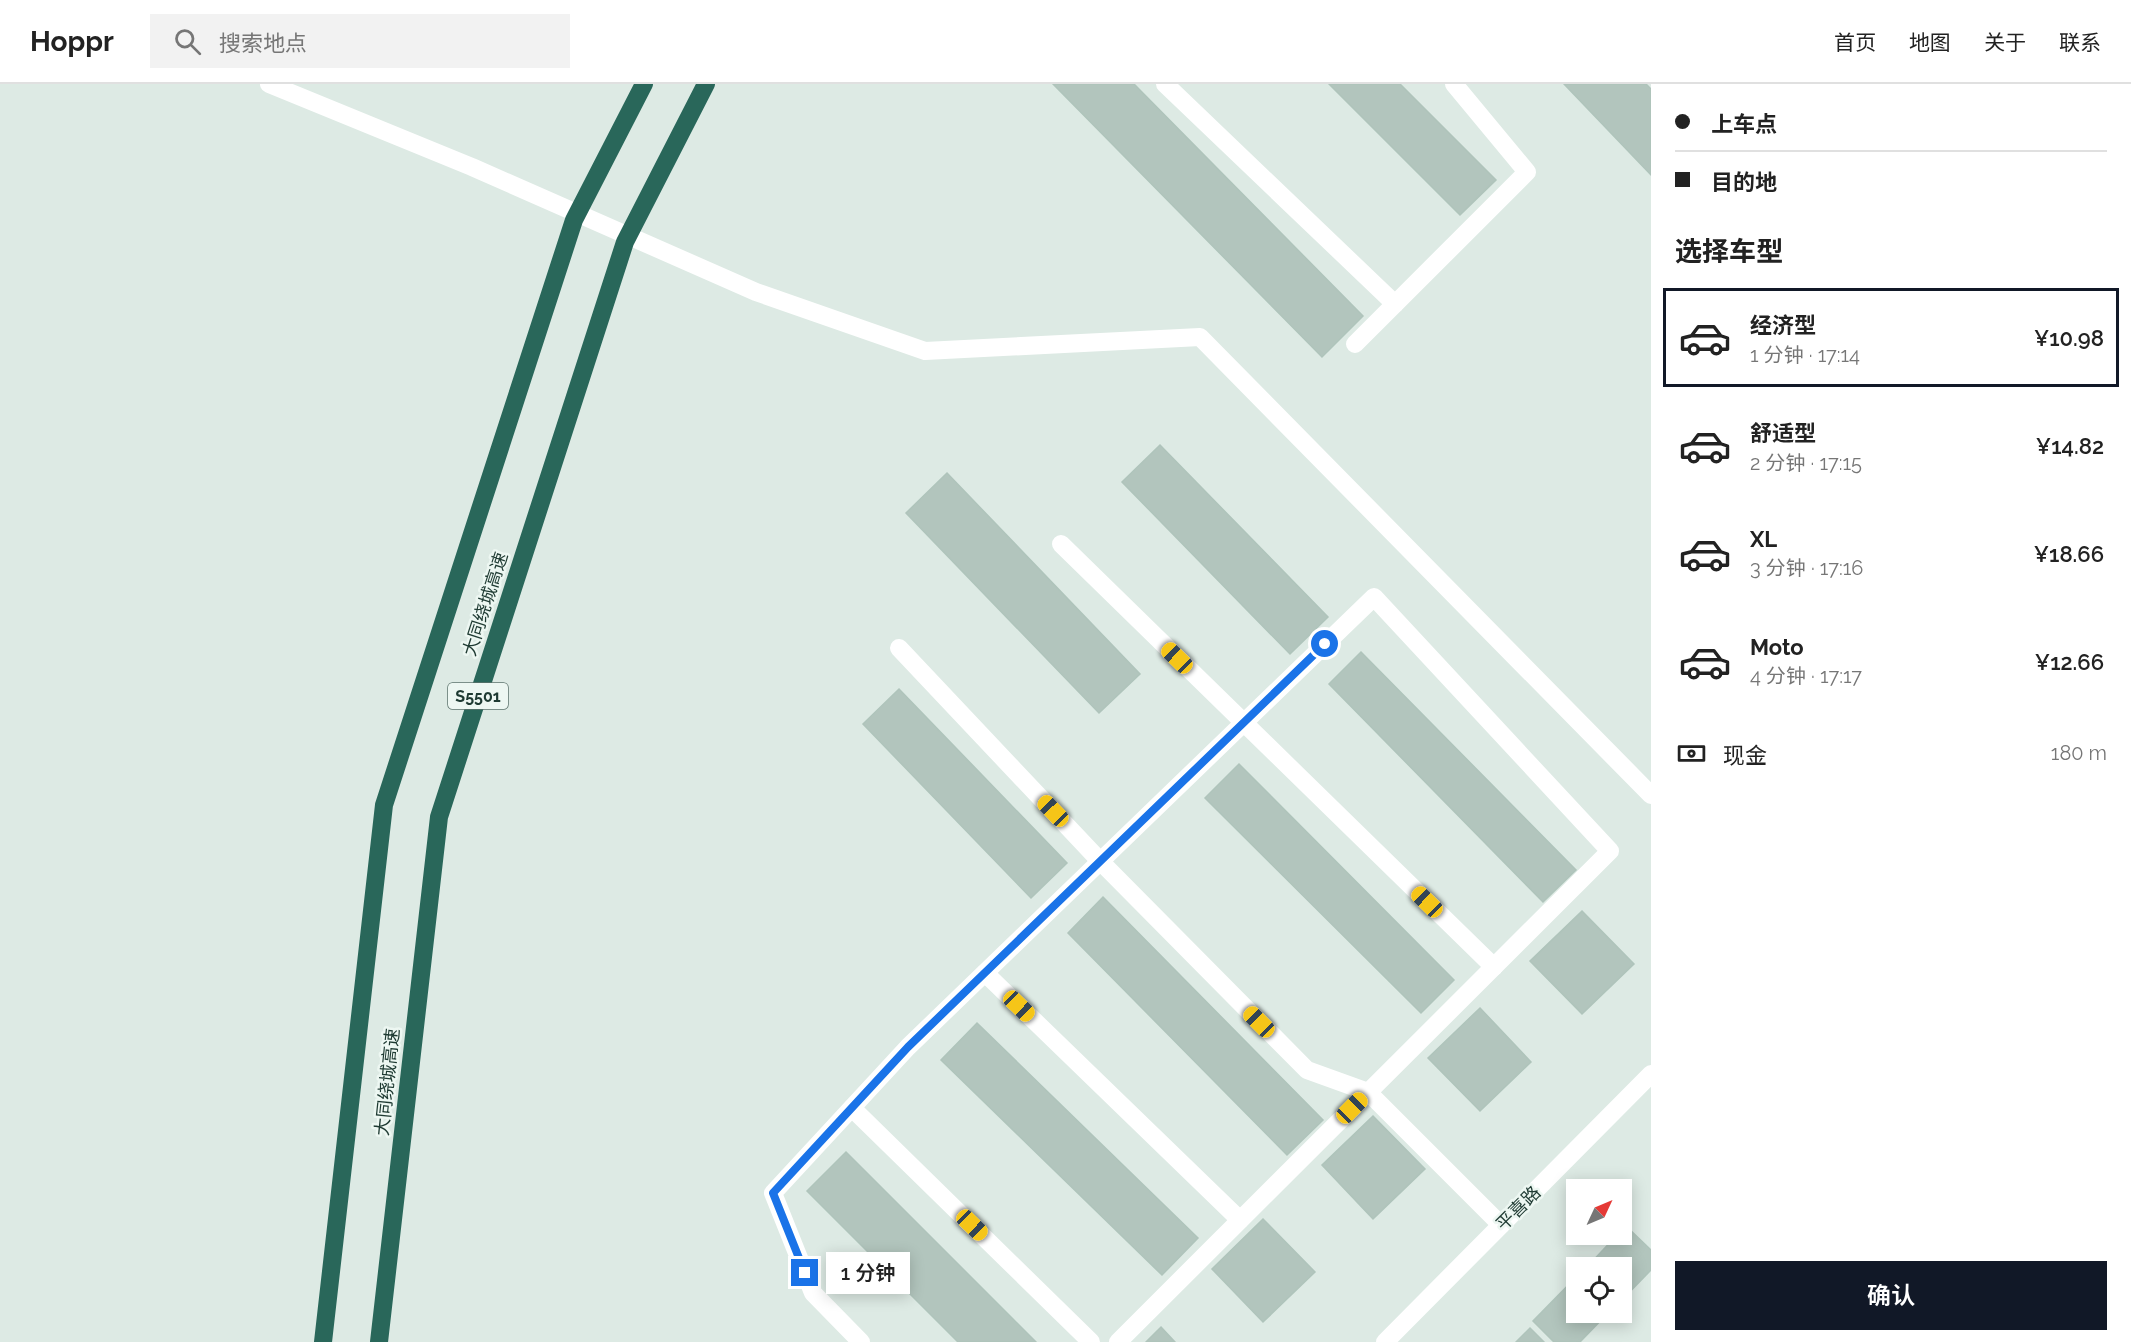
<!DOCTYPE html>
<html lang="zh">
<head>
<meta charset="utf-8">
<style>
	:root { --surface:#fff; --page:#f2f2f2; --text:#222; --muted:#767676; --line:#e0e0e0; --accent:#111827 }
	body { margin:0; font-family:Raleway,"Noto Sans SC",sans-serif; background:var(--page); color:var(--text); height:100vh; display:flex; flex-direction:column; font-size:22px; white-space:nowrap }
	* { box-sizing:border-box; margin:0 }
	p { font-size:20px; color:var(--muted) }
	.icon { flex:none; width:33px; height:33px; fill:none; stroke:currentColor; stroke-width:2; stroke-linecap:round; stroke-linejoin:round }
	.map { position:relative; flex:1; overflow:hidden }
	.drawer { display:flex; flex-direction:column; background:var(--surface); width:480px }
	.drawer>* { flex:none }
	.hud { display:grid; align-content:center; height:132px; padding:0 24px; background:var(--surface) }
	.needle { width:39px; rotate:46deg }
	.tools { position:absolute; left:1566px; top:1095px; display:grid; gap:12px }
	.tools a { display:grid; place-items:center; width:66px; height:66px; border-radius:0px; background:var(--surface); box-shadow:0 3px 15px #0003; font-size:30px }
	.end { position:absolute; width:27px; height:27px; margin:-14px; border:8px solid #1a73e8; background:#fff; box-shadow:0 0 0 3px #fff }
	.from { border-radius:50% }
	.bubble { position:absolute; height:42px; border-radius:0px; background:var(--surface); box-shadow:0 3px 15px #0003; font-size:20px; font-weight:600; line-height:42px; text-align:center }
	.car { position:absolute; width:18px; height:36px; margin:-18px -9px; border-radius:8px; box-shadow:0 0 4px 2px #0007; background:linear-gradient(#f5c518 24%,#345 0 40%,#f5c518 0 76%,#345 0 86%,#f5c518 0) }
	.hud b { display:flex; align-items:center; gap:21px; height:57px; font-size:22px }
	.hud b+b { border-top:2px solid var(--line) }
	.hud i { width:15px; height:15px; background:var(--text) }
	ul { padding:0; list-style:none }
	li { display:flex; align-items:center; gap:18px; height:99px; margin:0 12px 9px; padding:0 12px; border:3px solid transparent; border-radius:0px }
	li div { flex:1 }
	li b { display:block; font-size:22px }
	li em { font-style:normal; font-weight:600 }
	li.active { border-color:var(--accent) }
	li>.icon { width:54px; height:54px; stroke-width:1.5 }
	h2 { padding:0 24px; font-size:27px; line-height:72px }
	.pay { display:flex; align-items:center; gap:15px; height:66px; padding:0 24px; font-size:22px }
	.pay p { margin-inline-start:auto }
	.button { display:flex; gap:12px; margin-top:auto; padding:12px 24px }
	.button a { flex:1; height:69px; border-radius:0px; background:var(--accent); color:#fff; font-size:24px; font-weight:600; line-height:69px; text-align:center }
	header { display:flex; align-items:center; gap:36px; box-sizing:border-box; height:84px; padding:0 30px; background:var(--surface); border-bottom:2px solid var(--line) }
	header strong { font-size:28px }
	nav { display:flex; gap:33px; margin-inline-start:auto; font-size:21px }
	.search { width:420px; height:54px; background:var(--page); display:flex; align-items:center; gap:15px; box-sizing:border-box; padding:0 21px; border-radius:0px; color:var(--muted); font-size:22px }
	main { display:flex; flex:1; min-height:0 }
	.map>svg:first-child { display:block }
	.building { fill:#b2c5bd; stroke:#afc4bb; stroke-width:1.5 }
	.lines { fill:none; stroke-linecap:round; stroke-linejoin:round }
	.minor { stroke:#fff; stroke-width:18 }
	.highway { stroke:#29675a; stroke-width:18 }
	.route { stroke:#1a73e8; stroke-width:8 }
	.labels { text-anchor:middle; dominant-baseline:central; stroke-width:5; stroke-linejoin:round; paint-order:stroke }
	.shield { fill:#edf7f2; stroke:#5c736c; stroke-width:1.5 }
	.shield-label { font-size:16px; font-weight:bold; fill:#1e3a32 }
	.street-label { font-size:18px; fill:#1e3a32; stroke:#edf7f2 }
</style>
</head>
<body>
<header>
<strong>Hoppr</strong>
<div class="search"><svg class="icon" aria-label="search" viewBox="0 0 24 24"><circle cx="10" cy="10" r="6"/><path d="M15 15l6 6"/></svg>搜索地点</div>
<nav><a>首页</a><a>地图</a><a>关于</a><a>联系</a></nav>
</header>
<main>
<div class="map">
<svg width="1651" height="1258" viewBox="0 0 1651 1258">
	<rect width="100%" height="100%" fill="#ddeae4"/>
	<g class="building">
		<path d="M1053,0H1134L1363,232L1322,273Z"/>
		<path d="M1329,0H1400L1496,96L1460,131Z"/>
		<path d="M1564,0H1646L1651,5V91Z"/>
		<path d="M1160,361L1328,533L1290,570L1122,398Z"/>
		<path d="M947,389L1140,590L1099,629L906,429Z"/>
		<path d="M1361,568L1576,786L1543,818L1329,600Z"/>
		<path d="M899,605L1067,779L1031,814L863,640Z"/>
		<path d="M1239,680L1454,896L1421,929L1205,714Z"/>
		<path d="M1103,813L1323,1036L1287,1071L1068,849Z"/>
		<path d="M1582,827L1634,880L1582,930L1530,877Z"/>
		<path d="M1480,924L1531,978L1480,1027L1428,974Z"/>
		<path d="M977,939L1198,1154L1162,1191L941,976Z"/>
		<path d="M1373,1032L1425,1085L1373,1135L1322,1081Z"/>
		<path d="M846,1068L1036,1258H958L807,1107Z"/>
		<path d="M1263,1135L1315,1188L1263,1238L1212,1185Z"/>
		<path d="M1626,1142L1651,1166V1186L1622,1216V1184H1586L1618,1150H1622Z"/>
		<path d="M1576,1193V1228H1609L1580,1258H1554L1533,1237Z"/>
		<path d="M1161,1243L1175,1258H1146Z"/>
		<path d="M1530,1244L1544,1258H1516Z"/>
	</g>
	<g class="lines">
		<g class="minor">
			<path d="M269,0L472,83L756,208L925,267L1200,253L1651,711"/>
			<path d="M1165,0L1395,220"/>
			<path d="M1355,260L1527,88L1454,0"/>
			<path d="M1061,460L1494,883"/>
			<path d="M899,564L1100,777L1307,986L1368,1008L1501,1141"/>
			<path d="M985,889L1240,1136"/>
			<path d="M852,1024L1091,1258"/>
			<path d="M861,1258L813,1209L773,1109L908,963L1374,513L1610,767L1118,1258"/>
			<path d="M1385,1258L1651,990"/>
		</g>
		<g class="highway">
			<path d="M323,1258L384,721L574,136L644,0"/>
			<path d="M379,1258L439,733L625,158L706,0"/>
		</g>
	</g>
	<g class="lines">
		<path class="route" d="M805,1189L773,1109L908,963L1325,560"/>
	</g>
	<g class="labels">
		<rect class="shield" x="448" y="599" width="60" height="26" rx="4.5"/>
		<g class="shield-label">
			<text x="478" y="612">S5501</text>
		</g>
		<g class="street-label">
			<text transform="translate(485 520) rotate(-72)">大同绕城高速</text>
			<text transform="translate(387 998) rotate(-84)">大同绕城高速</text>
			<text transform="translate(1518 1124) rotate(-45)">平喜路</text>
		</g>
	</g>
</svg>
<div class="tools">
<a><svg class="needle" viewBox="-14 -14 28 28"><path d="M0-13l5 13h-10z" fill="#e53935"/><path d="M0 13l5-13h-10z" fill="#767676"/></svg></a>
<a><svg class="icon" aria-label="locate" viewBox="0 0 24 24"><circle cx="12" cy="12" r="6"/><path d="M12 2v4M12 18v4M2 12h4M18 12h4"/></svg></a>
</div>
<i class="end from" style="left:1325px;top:560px"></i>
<i class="end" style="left:805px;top:1189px"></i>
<div class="bubble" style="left:826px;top:1168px;width:84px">1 分钟</div>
<i class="car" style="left:1177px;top:574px;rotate:314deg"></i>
<i class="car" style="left:1053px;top:727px;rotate:316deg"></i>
<i class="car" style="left:1427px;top:818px;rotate:314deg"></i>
<i class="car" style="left:1019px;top:922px;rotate:134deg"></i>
<i class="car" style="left:1259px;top:938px;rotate:315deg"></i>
<i class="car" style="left:1352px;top:1024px;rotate:45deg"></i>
<i class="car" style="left:972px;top:1141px;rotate:134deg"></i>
</div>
<section class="drawer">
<div class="hud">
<b><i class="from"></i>上车点</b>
<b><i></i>目的地</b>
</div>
<h2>选择车型</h2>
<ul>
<li class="active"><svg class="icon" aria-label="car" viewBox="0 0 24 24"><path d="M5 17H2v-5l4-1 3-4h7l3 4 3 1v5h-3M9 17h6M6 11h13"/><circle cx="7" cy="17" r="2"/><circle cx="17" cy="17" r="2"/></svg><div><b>经济型</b><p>1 分钟 · 17:14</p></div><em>¥10.98</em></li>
<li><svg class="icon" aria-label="car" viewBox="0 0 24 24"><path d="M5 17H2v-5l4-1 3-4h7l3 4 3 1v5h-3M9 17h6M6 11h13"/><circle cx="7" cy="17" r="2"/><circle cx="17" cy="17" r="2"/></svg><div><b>舒适型</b><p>2 分钟 · 17:15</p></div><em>¥14.82</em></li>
<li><svg class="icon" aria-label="car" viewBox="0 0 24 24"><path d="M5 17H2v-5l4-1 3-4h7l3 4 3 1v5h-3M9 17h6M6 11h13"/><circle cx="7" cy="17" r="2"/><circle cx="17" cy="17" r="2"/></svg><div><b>XL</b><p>3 分钟 · 17:16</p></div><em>¥18.66</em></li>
<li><svg class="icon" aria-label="car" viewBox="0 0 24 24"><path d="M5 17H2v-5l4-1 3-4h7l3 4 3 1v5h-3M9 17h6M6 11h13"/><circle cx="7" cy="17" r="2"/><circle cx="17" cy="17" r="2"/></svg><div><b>Moto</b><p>4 分钟 · 17:17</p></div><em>¥12.66</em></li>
</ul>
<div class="pay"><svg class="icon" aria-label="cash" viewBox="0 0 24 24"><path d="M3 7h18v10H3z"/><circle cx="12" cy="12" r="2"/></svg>现金<p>180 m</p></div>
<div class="button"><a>确认</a></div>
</section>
</main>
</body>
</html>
